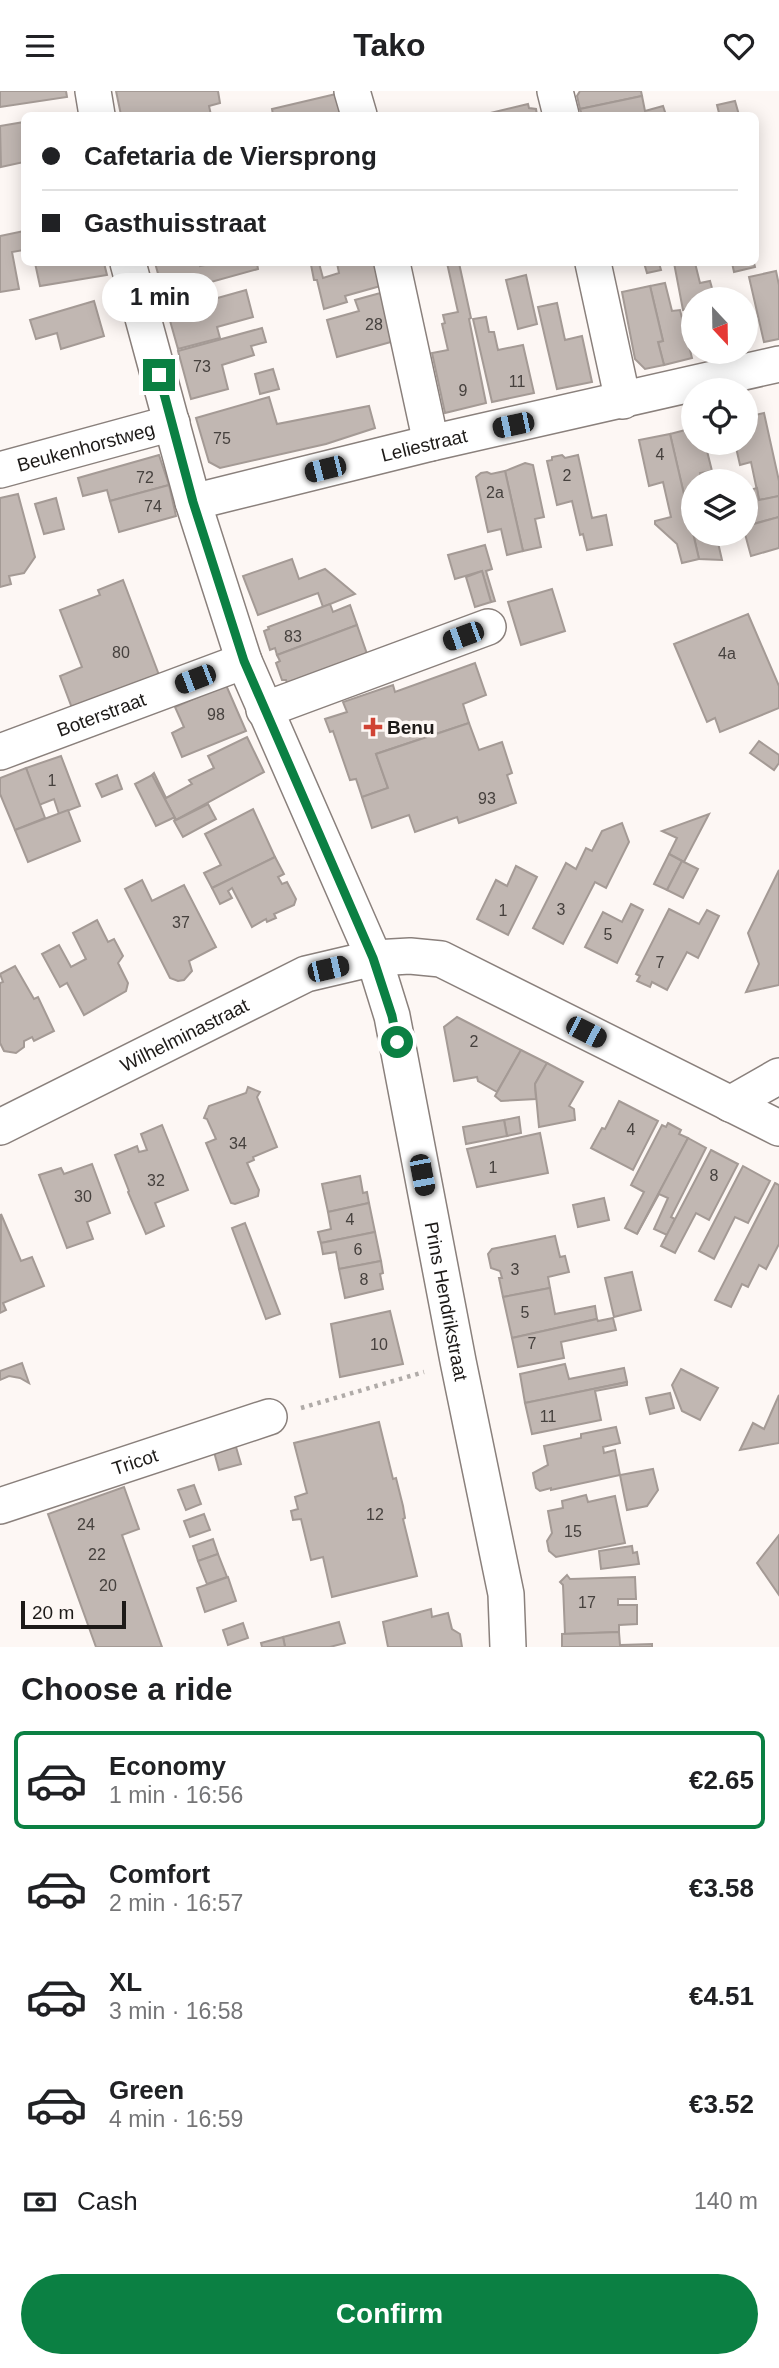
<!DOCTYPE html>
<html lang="en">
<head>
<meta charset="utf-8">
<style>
	:root { --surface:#fff; --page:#f6f6f6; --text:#202124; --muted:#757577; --line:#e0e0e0; --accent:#0b8043 }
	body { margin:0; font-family:Helvetica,sans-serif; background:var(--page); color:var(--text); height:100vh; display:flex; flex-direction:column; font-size:26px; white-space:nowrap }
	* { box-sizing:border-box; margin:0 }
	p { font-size:23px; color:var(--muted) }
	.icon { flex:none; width:38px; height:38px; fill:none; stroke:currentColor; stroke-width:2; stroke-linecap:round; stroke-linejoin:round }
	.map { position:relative; height:1556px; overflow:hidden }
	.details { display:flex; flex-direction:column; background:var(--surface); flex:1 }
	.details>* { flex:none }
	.banner { position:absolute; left:21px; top:21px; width:738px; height:154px; border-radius:10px; box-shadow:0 4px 18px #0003; display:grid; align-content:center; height:154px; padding:0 21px; background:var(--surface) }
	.needle { width:46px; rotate:158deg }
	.fabs { position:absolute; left:681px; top:196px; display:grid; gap:14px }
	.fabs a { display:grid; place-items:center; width:77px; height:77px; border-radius:50%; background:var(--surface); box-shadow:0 4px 18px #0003; font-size:35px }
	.scale { position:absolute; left:21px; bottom:18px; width:105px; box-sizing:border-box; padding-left:7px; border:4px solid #1d1a18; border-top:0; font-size:19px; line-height:24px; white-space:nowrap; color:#1d1a18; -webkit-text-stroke:5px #fdf7f4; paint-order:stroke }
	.end { position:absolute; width:32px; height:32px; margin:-16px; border:9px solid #0b8043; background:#fff; box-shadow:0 0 0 4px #fff }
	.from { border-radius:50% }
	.bubble { position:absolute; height:49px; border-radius:24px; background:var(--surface); box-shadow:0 4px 18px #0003; font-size:23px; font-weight:700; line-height:49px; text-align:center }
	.car { position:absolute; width:21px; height:42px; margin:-21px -10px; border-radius:9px; box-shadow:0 0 5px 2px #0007; background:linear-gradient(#222 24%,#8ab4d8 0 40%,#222 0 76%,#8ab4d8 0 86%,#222 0) }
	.banner b { display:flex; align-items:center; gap:24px; height:66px; font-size:26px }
	.banner b+b { border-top:2px solid var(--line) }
	.banner i { width:18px; height:18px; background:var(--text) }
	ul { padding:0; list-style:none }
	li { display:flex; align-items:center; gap:21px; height:98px; margin:0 14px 10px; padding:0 7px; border:4px solid transparent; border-radius:10px }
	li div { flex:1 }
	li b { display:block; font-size:26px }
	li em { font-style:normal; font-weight:700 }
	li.current { border-color:var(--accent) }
	li>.icon { width:63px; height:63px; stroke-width:1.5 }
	h2 { padding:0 21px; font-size:32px; line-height:84px }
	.pay { display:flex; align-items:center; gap:18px; height:77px; padding:0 21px; font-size:26px }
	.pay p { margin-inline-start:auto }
	.cta { display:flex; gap:14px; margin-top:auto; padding:14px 21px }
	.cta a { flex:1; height:80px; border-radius:42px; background:var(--accent); color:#fff; font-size:28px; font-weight:700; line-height:80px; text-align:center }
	header { display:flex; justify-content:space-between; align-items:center; height:91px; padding:0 21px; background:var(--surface); font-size:32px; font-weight:700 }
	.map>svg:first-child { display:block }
	.building { fill:#c1b7b2; stroke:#a49a95; stroke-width:2 }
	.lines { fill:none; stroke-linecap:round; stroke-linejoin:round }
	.minor-casing { stroke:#8a807c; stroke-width:38 }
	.path { stroke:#b0aba8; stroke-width:4.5; stroke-dasharray:3.5 5; stroke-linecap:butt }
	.minor { stroke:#fff; stroke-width:35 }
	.route { stroke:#0b8043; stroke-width:9 }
	.poi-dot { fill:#d04334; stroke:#fdf7f4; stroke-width:2.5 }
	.labels { text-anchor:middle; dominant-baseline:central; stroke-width:7; stroke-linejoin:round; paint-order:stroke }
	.number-label { font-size:16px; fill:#46413e }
	.street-label { font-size:19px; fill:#1d1a18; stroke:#fdf7f4 }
	.poi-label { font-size:19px; font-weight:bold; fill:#1d1a18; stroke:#fdf7f4; text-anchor:start }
</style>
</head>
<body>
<header><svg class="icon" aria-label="menu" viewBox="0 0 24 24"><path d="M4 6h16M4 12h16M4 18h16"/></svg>Tako<svg class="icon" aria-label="heart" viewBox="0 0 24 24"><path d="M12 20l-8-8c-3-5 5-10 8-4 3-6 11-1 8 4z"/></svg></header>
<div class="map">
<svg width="779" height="1556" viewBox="0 0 779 1556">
	<rect width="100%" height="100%" fill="#fdf7f4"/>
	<g class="building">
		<path d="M0,0H66L67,6L0,16Z"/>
		<path d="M116,0H218L220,12L209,15L211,24H121Z"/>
		<path d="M641,0L642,5L580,18L577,5L580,0Z"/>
		<path d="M336,3L341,24H273L272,18Z"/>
		<path d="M642,5L645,20L663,15L666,24H582L580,18Z"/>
		<path d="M735,10L739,24H709L719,22L717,14Z"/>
		<path d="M528,13L529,17L536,18L537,24H482Z"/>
		<path d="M24,31V71L1,76L0,35Z"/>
		<path d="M24,140V159L12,161L19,198L0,201V145Z"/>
		<path d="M35,172H104L107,184L40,195Z"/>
		<path d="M155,172H199L200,175L214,172H257L258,178L164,204Z"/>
		<path d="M312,172H319L323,187L339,182L337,172H378L384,194L345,205L347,211L324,218L317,189H314L311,174Z"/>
		<path d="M447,172H459L471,227L469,228L486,312L445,322L432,262L448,259L442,233L445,232L443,224L458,221Z"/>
		<path d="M644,172H659L661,179L647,182Z"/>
		<path d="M674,172H695L700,192L710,190L715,208H693V217L683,219Z"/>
		<path d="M732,172H754L755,176L734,181Z"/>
		<path d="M776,180L779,194V248L764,251L749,186Z"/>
		<path d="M526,184L537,233L518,238L506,189Z"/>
		<path d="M665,192L672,220L680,219L692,267L664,274L658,251L663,250L650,195Z"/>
		<path d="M650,195L663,250L658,251L664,274L645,278L635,268L622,201Z"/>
		<path d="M211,199L214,208L246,199L253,226L217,236L220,247L178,258L165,212Z"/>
		<path d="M384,201L398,249L337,266L327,229L359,220L355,209Z"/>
		<path d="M94,210L104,245L61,258L57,242L36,248L30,229Z"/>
		<path d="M557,212L565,249L582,245L592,291L557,298L538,216Z"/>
		<path d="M486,226L489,241H494L498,259L523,254L534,302L492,311L473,228Z"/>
		<path d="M262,237L266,251L251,255L254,264L222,274L228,298L191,308L178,260Z"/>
		<path d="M273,278L279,298L260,303L255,283Z"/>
		<path d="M269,306L277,333L369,315L375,337L326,353L220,377L209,371L196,327Z"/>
		<path d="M764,322L779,390V405L759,409L751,371L740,374L735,352H746V326Z"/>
		<path d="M693,337V352H705L712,380L700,382L701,390H693V443H716L722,469L699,468L689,425L670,343Z"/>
		<path d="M670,343L699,468L682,472L677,453L655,433V430L671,426L663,391L649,395L639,349Z"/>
		<path d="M159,364L169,394L110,410L107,399L83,405L78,387Z"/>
		<path d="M562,364L565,367L578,364L592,427L606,424L612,454L587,459L583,443L580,444L572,410L557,414L547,370L552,369V366Z"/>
		<path d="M525,372L533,374L544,426L535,428L541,456L523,460L505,380Z"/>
		<path d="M505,380L523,460L507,464L501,438L488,441L476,386L481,382L487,381L491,383Z"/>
		<path d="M169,394L176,425L119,441L110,410Z"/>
		<path d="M757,397L759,409L779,405V426L746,435V400Z"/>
		<path d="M18,403L35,466L24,482L9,485L11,493L0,496V407Z"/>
		<path d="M56,407L64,438L44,443L35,413Z"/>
		<path d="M779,426V457L751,465L745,443L746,435Z"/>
		<path d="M485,454L492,478L486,480L495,510L491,511L482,480L455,488L448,464Z"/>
		<path d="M292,468L299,488L325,478L355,503L323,516L318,502L258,524L243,485Z"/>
		<path d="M482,480L491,511L475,516L466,486Z"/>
		<path d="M123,489L162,592L75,625L60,585L82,576L60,519L100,504L98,499Z"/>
		<path d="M552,498L565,540L521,554L508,511Z"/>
		<path d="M330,513L333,521L350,514L357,534L277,564L275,557L270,559L264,540L269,538L268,536Z"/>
		<path d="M748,523L779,595V617L720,641L715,627L707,631L674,553Z"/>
		<path d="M357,534L367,563L287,592L286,589H282L276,572L280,570L277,564Z"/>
		<path d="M475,572L486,604L463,613L469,632L376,663L388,697L362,706L356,688L350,689L333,640L330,641L325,628L347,621L343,611L393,594L395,601Z"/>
		<path d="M226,594L246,640L182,666L172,642L184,636L175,616Z"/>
		<path d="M469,632L479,659L502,651L512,682L507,684L516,712L459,732L457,726L415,741L409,724L372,737L362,706L388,697L376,663Z"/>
		<path d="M247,646L264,681L176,729L152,684L154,682L166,707L192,693L189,689L214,677L208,665Z"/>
		<path d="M759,650L779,664V672L774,679L750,662Z"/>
		<path d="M61,665L80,715L59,723L54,708L39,714L26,677Z"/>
		<path d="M26,677L45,727L15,739L0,703V687Z"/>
		<path d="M117,684L122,698L102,706L96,693Z"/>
		<path d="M152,684L176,729L173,727L156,735L135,693Z"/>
		<path d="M208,713L216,728L183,746L174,730Z"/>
		<path d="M253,718L275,766L212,797L204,782L221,774L205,743Z"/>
		<path d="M68,719L80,750L28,771L15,739Z"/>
		<path d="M709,723L684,771L669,763L677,747L662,740Z"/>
		<path d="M622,732L629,751L606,797L595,791L563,853L533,837L566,772L576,778L586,757L592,760L602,740Z"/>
		<path d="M669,763L682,770L667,799L654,793Z"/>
		<path d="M275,766L284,783L278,786L282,793L287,791L296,808L294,814L274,823L276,827L267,831L266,828L252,836L232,797L228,800L232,807L220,813L212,797Z"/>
		<path d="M682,770L698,778L683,807L667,799Z"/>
		<path d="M516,775L537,786L508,844L477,828L496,789L507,795Z"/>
		<path d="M779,779V894L746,901L759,873L748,842Z"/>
		<path d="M142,789L152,810L184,794L216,856L189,870L192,880L184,889L178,890L170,887L125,798Z"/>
		<path d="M631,813L643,819L617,872L585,856L603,821L622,831Z"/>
		<path d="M669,818L699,833L707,819L719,825L698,867L687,861L667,899L652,891L650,896L637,890L640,885L636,883Z"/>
		<path d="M97,829L108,851L114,848L123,865L118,872L128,892L126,900L84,924L67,892L60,896L42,863L59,854L71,876L86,868L73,842Z"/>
		<path d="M15,875L34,908L38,906L54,940L34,950L32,946L24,950V956L16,962L4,960L0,952V892L3,891L0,883Z"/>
		<path d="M457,926L521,959L497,1001L478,990L477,986L454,990L444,936Z"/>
		<path d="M521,959L547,972L535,993L536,1008L501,1010L495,1005Z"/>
		<path d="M547,972L583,991L569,1015L574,1018L575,1029L539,1036L535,993Z"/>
		<path d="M248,996L260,1001L257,1006L277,1056L253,1066L254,1069L247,1072L259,1099L258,1105L235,1113L231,1112L206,1052L216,1048L207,1028L204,1027L209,1015L246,1002Z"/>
		<path d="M619,1010L658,1030L633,1079L591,1057L602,1037L605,1038Z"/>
		<path d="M519,1026L521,1042L507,1045L504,1029Z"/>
		<path d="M504,1029L507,1045L466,1053L463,1036Z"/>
		<path d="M668,1032L681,1039L679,1043L688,1047L637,1143L625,1137L644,1101L631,1094L662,1034L666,1036Z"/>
		<path d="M162,1034L188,1099L155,1112L164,1135L146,1143L128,1101L129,1100L115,1064L137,1055L139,1061L147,1059L141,1043Z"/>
		<path d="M540,1042L548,1082L477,1096L467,1058Z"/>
		<path d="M688,1047L706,1057L671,1126L675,1128L667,1144L654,1138L668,1107L659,1103L637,1143Z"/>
		<path d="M711,1059L738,1073L709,1129L696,1122L675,1162L661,1155Z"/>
		<path d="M92,1073L110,1122L87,1131L93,1148L67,1157L39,1084L61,1077L64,1083Z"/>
		<path d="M743,1075L770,1090L748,1132L735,1126L714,1168L699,1160Z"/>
		<path d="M360,1085L363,1102L367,1101L369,1112L328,1121L322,1093Z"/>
		<path d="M775,1092L779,1094V1153L766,1178L759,1174L748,1196L742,1193L731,1216L715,1209Z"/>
		<path d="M604,1107L609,1129L578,1136L573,1114Z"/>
		<path d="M369,1112L375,1141L321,1152L318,1141L331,1138L328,1121Z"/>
		<path d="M1,1123L21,1170L32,1166L44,1195L3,1212L6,1219L0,1222Z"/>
		<path d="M245,1132L280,1223L266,1228L232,1137Z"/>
		<path d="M375,1141L381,1170L339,1178L336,1161L323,1163L321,1152Z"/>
		<path d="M555,1145L560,1166L565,1165L569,1181L548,1186L550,1197L503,1206L499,1187H502L500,1180L491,1177L488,1163L492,1158Z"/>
		<path d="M381,1170L383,1182L380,1183L383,1198L345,1207L339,1178Z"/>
		<path d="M632,1181L641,1219L614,1226L605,1187Z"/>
		<path d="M550,1197L555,1223L595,1215L597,1228L512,1247L503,1206Z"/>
		<path d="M390,1220L403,1273L340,1286L331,1233Z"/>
		<path d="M613,1227L616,1239L561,1251L564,1267L518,1276L512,1247L597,1228L598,1230Z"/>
		<path d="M22,1272L29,1292L20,1287L9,1285L0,1289V1280Z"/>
		<path d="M565,1273L569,1288L624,1277L627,1291L525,1312L520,1283Z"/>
		<path d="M681,1278L718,1297L700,1329L682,1320L672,1294Z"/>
		<path d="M627,1291V1294L595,1300L601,1329L532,1343L525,1312Z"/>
		<path d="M670,1302L674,1317L650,1323L646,1307Z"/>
		<path d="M779,1304V1352L740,1359L753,1332L764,1338Z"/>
		<path d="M379,1331L393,1388L396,1387L403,1415L405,1427L403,1428L417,1485L332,1506L323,1466L311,1469L301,1428L293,1429L291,1420L298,1418L295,1406L307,1402L294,1352Z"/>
		<path d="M616,1336L620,1352L603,1356L604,1362L615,1359L620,1384L551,1399V1397L540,1400L536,1397L533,1382L548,1374L544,1355L581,1347V1343Z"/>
		<path d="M236,1356L241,1373L219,1379L214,1361Z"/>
		<path d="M653,1378L658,1399L647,1415L627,1419L620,1384Z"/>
		<path d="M194,1394L201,1413L186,1419L178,1399Z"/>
		<path d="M124,1396L139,1438L122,1444L162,1556H96L48,1423Z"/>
		<path d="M586,1404L588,1411L615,1405L625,1452L556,1466L549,1460L547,1450L552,1442L548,1420L563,1417L562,1410Z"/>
		<path d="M204,1423L210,1439L190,1446L184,1430Z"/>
		<path d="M779,1444V1504L757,1472Z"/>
		<path d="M213,1448L218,1463L198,1470L193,1455Z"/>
		<path d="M632,1455L633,1462L637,1461L639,1473L601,1478L599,1460Z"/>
		<path d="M218,1463L227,1486L207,1493L198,1470Z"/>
		<path d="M567,1484L570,1488L635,1486L636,1508H618V1514H637V1533L619,1534V1541L565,1543L563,1494L560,1491Z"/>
		<path d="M228,1486L236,1510L205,1521L197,1497Z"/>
		<path d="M431,1518L432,1526L448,1522L452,1538L460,1543L462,1556H388L383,1531Z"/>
		<path d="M339,1531L345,1552L330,1556H285L283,1546Z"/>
		<path d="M243,1532L248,1547L228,1554L223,1539Z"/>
		<path d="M619,1541L620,1554L652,1553V1556H562V1543Z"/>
		<path d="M283,1546L285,1556H262L261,1552Z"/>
	</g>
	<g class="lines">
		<g class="minor-casing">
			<g id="minor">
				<path d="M93,0L97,24"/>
				<path d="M352,0L359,24"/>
				<path d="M555,0L561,24"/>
				<path id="s1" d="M128,172L193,411L244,570L374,867L392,925L458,1270L506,1503L508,1556"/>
				<path d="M392,172L431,352"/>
				<path d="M593,172L623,310"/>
				<path id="s2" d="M0,379L172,332"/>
				<path id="s3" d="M193,411L431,352L779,273"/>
				<path d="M264,619L488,536"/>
				<path id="s4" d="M0,661L244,570"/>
				<path d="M730,1013L779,985"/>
				<path id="s5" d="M0,1036L306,883L374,867L410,865L441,868L779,1037"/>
				<path id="s6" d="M0,1415L269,1326"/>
			</g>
		</g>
		<path class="path" d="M301,1317L424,1281"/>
		<use href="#minor" class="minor"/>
	</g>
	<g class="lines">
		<path class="route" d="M159,284L193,411L244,570L373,867L392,925L397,951"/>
	</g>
	<path class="poi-dot" d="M369.5 625.5h7v7h7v7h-7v7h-7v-7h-7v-7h7z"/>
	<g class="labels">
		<g class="number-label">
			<text x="374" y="233">28</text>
			<text x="202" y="275">73</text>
			<text x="517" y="290">11</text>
			<text x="463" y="299">9</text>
			<text x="222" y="347">75</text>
			<text x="660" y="363">4</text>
			<text x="567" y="384">2</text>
			<text x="145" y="386">72</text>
			<text x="495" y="401">2a</text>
			<text x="153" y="415">74</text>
			<text x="293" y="545">83</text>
			<text x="121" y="561">80</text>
			<text x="727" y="562">4a</text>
			<text x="216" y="623">98</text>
			<text x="52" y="689">1</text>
			<text x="487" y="707">93</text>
			<text x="561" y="818">3</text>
			<text x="503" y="819">1</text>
			<text x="181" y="831">37</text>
			<text x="608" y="843">5</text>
			<text x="660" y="871">7</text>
			<text x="474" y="950">2</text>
			<text x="631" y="1038">4</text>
			<text x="238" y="1052">34</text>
			<text x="493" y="1076">1</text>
			<text x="714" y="1084">8</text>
			<text x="156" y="1089">32</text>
			<text x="83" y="1105">30</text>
			<text x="350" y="1128">4</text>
			<text x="358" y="1158">6</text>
			<text x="515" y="1178">3</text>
			<text x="364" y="1188">8</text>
			<text x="525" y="1221">5</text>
			<text x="532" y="1252">7</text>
			<text x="379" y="1253">10</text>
			<text x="548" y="1325">11</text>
			<text x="375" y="1423">12</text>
			<text x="86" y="1433">24</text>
			<text x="573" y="1440">15</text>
			<text x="97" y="1463">22</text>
			<text x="108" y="1494">20</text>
			<text x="587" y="1511">17</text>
		</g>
		<g class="street-label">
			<text stroke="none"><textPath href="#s3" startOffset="238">Leliestraat</textPath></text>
			<text stroke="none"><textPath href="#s2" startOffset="89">Beukenhorstweg</textPath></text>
			<text stroke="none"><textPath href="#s4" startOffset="108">Boterstraat</textPath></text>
			<text stroke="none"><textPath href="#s5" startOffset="206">Wilhelminastraat</textPath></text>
			<text stroke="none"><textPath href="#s1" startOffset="1090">Prins Hendrikstraat</textPath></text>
			<text stroke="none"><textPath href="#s6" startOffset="142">Tricot</textPath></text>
		</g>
		<g class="poi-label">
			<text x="387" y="636">Benu</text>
		</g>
	</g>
</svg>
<div class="fabs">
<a><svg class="needle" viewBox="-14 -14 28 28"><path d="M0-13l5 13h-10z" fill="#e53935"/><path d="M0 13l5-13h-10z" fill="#757577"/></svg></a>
<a><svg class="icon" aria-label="locate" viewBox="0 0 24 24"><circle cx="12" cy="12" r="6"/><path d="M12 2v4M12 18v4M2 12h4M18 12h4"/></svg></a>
<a><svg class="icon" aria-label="layers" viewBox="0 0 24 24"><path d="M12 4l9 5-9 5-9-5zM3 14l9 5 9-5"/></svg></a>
</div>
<div class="scale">20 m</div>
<i class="end from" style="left:397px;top:951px"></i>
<i class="end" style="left:159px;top:284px"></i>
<div class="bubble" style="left:102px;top:182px;width:116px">1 min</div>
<i class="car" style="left:513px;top:334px;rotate:258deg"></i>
<i class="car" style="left:325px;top:378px;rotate:256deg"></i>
<i class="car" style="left:463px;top:545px;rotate:250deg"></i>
<i class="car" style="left:195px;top:588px;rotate:249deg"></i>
<i class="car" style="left:328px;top:878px;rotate:77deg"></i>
<i class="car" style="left:586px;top:941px;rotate:117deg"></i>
<i class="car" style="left:422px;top:1084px;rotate:169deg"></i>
<div class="banner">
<b><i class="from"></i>Cafetaria de Viersprong</b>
<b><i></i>Gasthuisstraat</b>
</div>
</div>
<section class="details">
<h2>Choose a ride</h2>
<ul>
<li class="current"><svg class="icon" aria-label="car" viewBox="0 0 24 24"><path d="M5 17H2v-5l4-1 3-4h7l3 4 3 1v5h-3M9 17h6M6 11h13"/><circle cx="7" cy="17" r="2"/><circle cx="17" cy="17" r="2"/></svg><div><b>Economy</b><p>1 min · 16:56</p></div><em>€2.65</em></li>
<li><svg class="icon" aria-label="car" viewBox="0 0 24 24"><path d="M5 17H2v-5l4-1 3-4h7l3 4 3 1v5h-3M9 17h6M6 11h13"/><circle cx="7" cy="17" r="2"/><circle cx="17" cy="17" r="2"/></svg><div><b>Comfort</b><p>2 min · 16:57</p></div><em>€3.58</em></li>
<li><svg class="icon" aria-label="car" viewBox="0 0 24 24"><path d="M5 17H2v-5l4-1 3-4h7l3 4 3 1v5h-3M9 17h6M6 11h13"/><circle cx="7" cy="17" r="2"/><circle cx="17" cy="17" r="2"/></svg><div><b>XL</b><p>3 min · 16:58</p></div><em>€4.51</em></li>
<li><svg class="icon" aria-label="car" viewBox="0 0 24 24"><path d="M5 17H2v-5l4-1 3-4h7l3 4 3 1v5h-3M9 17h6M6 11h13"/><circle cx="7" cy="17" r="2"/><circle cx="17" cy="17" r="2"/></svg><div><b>Green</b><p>4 min · 16:59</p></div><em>€3.52</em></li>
</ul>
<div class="pay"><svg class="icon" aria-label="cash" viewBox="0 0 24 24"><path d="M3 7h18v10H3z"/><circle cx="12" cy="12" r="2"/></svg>Cash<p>140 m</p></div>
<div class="cta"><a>Confirm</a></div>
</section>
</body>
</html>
